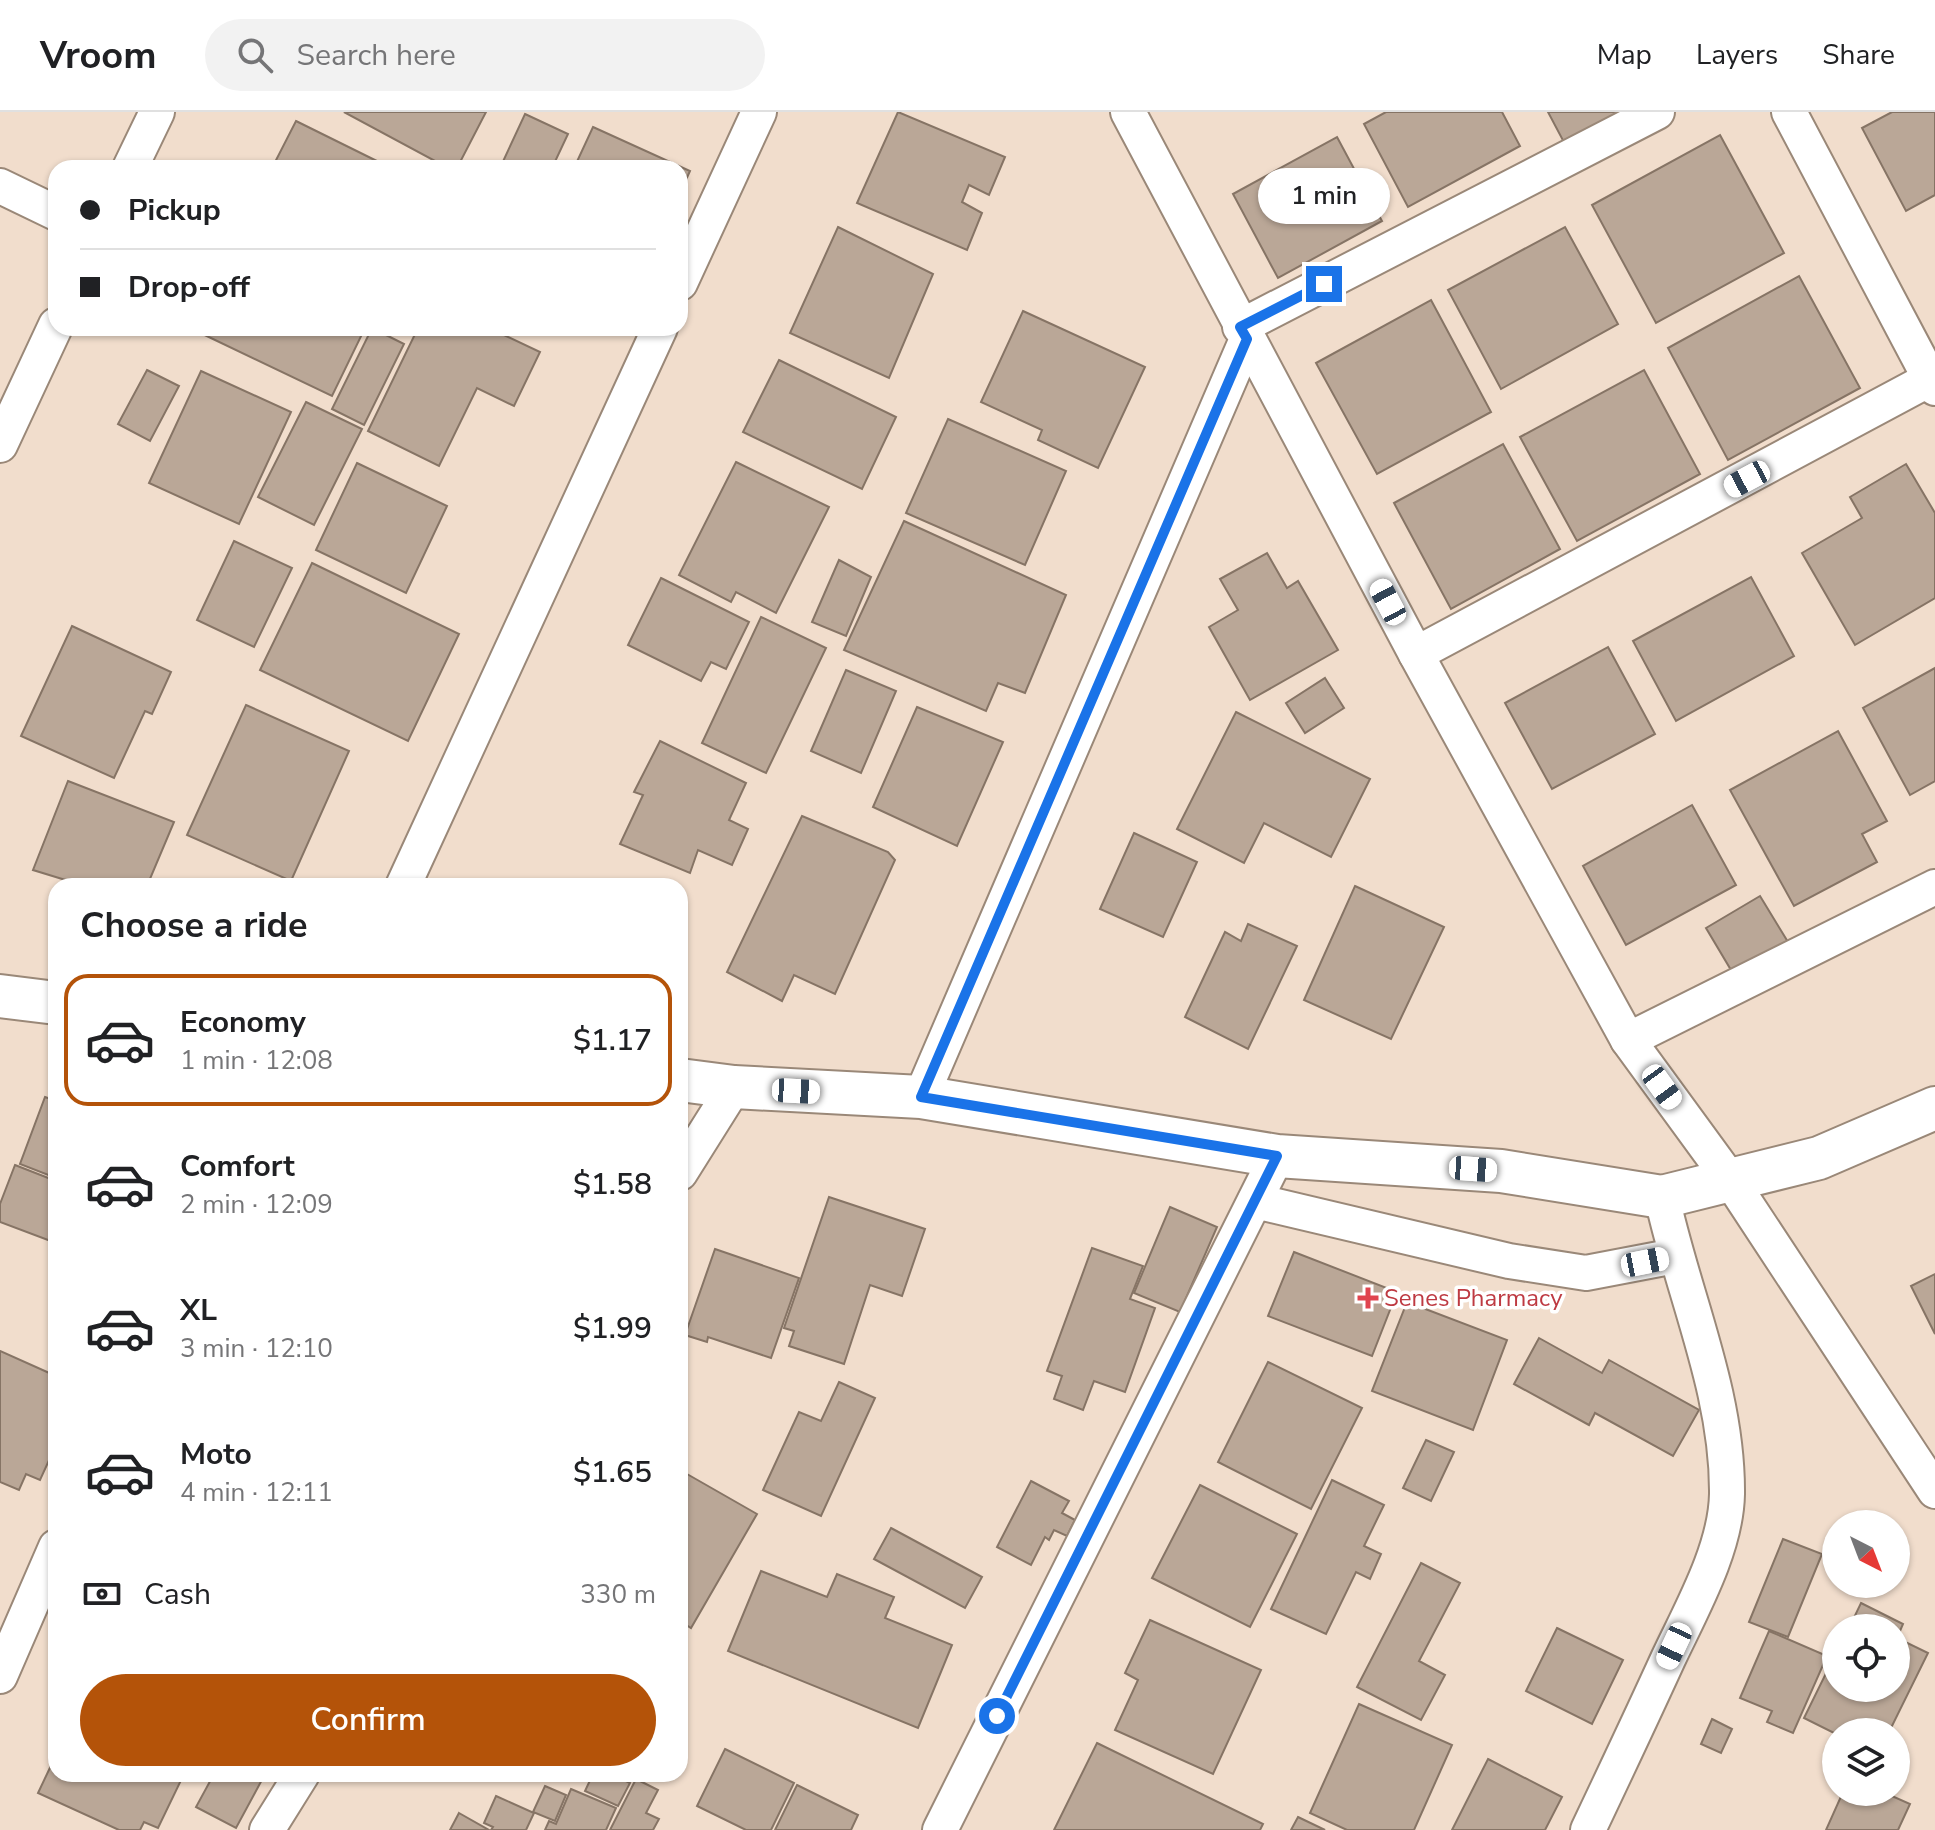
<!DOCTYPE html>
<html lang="en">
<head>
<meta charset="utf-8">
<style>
	:root { --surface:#fff; --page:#f2f2f2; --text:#202124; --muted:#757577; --line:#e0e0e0; --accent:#b45309 }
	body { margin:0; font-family:"Nunito Sans",sans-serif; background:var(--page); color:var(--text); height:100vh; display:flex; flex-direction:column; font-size:30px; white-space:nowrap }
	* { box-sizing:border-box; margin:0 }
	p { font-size:26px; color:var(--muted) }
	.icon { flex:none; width:44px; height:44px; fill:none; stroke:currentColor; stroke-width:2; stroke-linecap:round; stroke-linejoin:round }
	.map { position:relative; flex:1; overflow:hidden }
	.details { position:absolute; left:48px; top:766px; width:640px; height:904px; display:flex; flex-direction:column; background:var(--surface); border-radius:24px; box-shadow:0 2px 6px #0004 }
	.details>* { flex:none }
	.top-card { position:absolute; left:48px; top:48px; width:640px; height:176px; border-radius:24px; box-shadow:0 2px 6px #0004; display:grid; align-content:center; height:176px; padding:0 32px; background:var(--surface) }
	.needle { width:52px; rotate:138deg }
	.controls { position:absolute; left:1822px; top:1398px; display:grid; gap:16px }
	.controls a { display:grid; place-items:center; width:88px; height:88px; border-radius:50%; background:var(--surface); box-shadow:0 2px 6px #0004; font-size:40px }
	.end { position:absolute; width:36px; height:36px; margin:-18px; border:10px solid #1a73e8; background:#fff; box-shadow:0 0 0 4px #fff }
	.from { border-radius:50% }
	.bubble { position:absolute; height:56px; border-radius:28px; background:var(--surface); box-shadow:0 2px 6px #0004; font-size:26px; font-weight:600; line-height:56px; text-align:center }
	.car { position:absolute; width:24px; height:48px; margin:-24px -12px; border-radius:10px; box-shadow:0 0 6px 2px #0007; background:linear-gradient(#fff 24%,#345 0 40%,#fff 0 76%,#345 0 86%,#fff 0) }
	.top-card b { display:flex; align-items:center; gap:28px; height:76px; font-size:30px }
	.top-card b+b { border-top:2px solid var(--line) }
	.top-card i { width:20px; height:20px; background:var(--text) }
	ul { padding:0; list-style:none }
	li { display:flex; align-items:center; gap:24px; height:132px; margin:0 16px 12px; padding:0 16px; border:4px solid transparent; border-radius:24px }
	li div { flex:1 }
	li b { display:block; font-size:30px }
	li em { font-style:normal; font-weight:600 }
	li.selected { border-color:var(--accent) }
	li>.icon { width:72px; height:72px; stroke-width:1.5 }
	h2 { padding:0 32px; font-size:36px; line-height:96px }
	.pay { display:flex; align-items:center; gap:20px; height:88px; padding:0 32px; font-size:30px }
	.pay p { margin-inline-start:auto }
	.action { display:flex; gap:16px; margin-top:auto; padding:16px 32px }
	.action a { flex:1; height:92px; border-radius:48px; background:var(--accent); color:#fff; font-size:32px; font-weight:600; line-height:92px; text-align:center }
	header { display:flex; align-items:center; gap:48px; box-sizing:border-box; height:112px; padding:0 40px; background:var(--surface); border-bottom:2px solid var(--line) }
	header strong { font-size:38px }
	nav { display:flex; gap:44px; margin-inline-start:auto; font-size:28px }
	.search { width:560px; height:72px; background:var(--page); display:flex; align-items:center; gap:20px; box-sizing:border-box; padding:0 28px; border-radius:44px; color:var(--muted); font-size:30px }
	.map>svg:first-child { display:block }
	.building { fill:#baa797; stroke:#867465; stroke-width:2 }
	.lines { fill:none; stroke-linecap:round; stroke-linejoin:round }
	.minor-casing { stroke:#9a8878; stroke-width:38 }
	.tertiary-casing { stroke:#9a8878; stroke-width:46 }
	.minor { stroke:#fff; stroke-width:34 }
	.tertiary { stroke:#fff; stroke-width:42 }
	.route { stroke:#1a73e8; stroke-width:10 }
	.health-dot { fill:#e0444e; stroke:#fff; stroke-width:3 }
	.labels { text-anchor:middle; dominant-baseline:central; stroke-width:7; stroke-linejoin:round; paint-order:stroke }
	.health-label { font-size:24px; fill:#be3a42; stroke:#fff; text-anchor:start }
</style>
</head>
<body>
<header>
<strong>Vroom</strong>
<div class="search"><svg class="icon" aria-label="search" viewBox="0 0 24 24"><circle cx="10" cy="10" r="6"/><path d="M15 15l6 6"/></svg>Search here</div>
<nav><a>Map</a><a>Layers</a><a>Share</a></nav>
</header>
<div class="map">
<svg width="1935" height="1718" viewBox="0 0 1935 1718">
	<rect width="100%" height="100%" fill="#f1ddcc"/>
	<g class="building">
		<path d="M344,0H486L457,56H448Z"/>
		<path d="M898,0L1005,45L989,83L969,73L962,90L982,101L967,138L857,91Z"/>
		<path d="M1386,0H1502L1520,34L1408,95L1364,12Z"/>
		<path d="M1548,0H1632L1567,36Z"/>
		<path d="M1892,0H1935V83L1906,99L1862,16Z"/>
		<path d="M525,2L568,22L552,56H500Z"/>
		<path d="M296,9L391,56H272Z"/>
		<path d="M593,15L690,59L680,81V56H574Z"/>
		<path d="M1720,23L1784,141L1656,211L1592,93Z"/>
		<path d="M1337,25L1382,109L1278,166L1233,82Z"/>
		<path d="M838,115L933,162L889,266L790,221Z"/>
		<path d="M1565,115L1618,212L1501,277L1448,178Z"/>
		<path d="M1799,164L1860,276L1728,348L1668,236Z"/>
		<path d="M1431,188L1491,300L1377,362L1316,251Z"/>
		<path d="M1023,199L1145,255L1098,356L1038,328L1042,318L981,290Z"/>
		<path d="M190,216H365L332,284Z"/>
		<path d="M372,216L404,232L364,313L332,297Z"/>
		<path d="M418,216H489L540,240L514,294L477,276L439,354L368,319Z"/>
		<path d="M779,248L896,305L862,377L743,320Z"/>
		<path d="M147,258L179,274L150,329L118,312Z"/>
		<path d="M1644,258L1700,362L1577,429L1520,325Z"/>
		<path d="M201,259L291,300L239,412L149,371Z"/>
		<path d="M306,290L362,317L314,413L258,385Z"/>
		<path d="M948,307L1066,359L1025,453L906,401Z"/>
		<path d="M1503,332L1560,437L1451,497L1394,391Z"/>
		<path d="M736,350L829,395L776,501L736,480L731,490L679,463Z"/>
		<path d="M357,351L447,394L406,481L316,438Z"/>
		<path d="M1906,352L1935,401V486L1855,533L1802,441L1862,406L1850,385Z"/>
		<path d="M904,409L1066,483L1025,581L998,571L986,599L844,538Z"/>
		<path d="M234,429L292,456L254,535L197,508Z"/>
		<path d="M1267,441L1287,476L1298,469L1338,538L1250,588L1209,515L1238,498L1220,467Z"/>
		<path d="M839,448L871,465L846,524L812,510Z"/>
		<path d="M312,451L459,522L408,629L260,558Z"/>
		<path d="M1751,465L1794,544L1676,609L1633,529Z"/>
		<path d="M661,466L749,510L726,557L711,550L701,569L628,533Z"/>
		<path d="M761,505L826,536L766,661L702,631Z"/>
		<path d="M72,514L171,560L152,602L145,599L114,666L21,624Z"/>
		<path d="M1608,535L1655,622L1552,677L1505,591Z"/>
		<path d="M1935,556V669L1910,683L1863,596Z"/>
		<path d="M846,558L896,579L861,661L811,639Z"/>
		<path d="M1325,566L1344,596L1305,621L1286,591Z"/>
		<path d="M246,593L349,639L291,769L187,723Z"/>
		<path d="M917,595L1003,630L957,734L873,695Z"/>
		<path d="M1236,600L1370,667L1331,745L1264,711L1244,751L1177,717Z"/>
		<path d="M1838,619L1887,709L1862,722L1877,750L1794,794L1730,678Z"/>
		<path d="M660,629L746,671L729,708L748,717L732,753L698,738L690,761L620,732L643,683L634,680Z"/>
		<path d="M68,669L174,710L147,774H85L33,758Z"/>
		<path d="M1692,693L1736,773L1626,833L1583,754Z"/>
		<path d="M802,704L888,740L895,748L835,882L794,863L782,889L727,860Z"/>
		<path d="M1134,721L1197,750L1163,825L1100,797Z"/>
		<path d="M1355,774L1444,815L1391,927L1304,888Z"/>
		<path d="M1760,784L1788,830L1734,863L1706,816Z"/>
		<path d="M1248,812L1297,834L1248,937L1185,905L1225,820L1241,829Z"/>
		<path d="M45,985L56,989V1066L20,1052Z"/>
		<path d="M15,1053L56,1069V1131L0,1110V1092Z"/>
		<path d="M829,1085L925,1117L902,1184L870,1173L844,1252L789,1234L794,1219L784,1216Z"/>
		<path d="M1170,1095L1217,1115L1180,1200L1134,1181Z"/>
		<path d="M1092,1136L1143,1154L1130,1187L1155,1196L1125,1280L1094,1269L1083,1298L1054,1287L1062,1264L1047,1259Z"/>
		<path d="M715,1137L799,1166L771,1246L708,1225L707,1230L685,1223Z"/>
		<path d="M1294,1140L1397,1180L1372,1244L1268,1204Z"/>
		<path d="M1935,1162V1222L1911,1174Z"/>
		<path d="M1407,1190L1507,1228L1473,1318L1372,1279Z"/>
		<path d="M1539,1226L1602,1261L1609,1248L1699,1298L1673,1344L1595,1301L1589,1313L1514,1272Z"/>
		<path d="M0,1239L56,1264V1333L40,1368L26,1362L19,1378L0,1370Z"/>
		<path d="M1268,1250L1362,1296L1311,1397L1218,1350Z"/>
		<path d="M839,1270L875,1286L821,1404L763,1378L799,1300L821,1309Z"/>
		<path d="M1426,1328L1454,1340L1431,1389L1403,1376Z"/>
		<path d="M680,1358L757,1402L691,1516L680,1509Z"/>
		<path d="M1332,1368L1384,1393L1364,1434L1381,1442L1370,1467L1356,1460L1326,1522L1271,1497Z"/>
		<path d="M1031,1369L1069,1389L1062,1401L1075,1408L1067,1424L1054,1418L1049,1428L1045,1425L1031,1453L997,1435Z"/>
		<path d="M1200,1373L1297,1422L1250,1515L1152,1466Z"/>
		<path d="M891,1416L982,1465L965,1496L874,1447Z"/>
		<path d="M1783,1427L1822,1442L1788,1525L1749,1510Z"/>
		<path d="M1421,1451L1460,1471L1419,1549L1445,1563L1421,1608L1357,1575Z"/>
		<path d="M761,1459L827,1485L837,1462L894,1485L885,1506L952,1533L918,1616L728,1539Z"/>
		<path d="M1861,1491L1903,1512L1897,1526L1928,1541L1889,1620L1836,1622L1804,1606L1836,1541V1576H1896V1516H1849Z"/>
		<path d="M1150,1508L1261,1558L1213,1662L1115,1618L1138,1568L1125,1561Z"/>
		<path d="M1557,1516L1623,1548L1592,1612L1526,1579Z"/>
		<path d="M1769,1519L1827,1544L1793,1621L1767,1610L1772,1599L1740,1586Z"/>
		<path d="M1359,1592L1452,1633L1414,1718H1347L1310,1701Z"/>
		<path d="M1712,1607L1732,1617L1721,1641L1701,1632Z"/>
		<path d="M1097,1631L1263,1712L1260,1718H1054Z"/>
		<path d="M725,1637L794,1671L771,1718H746L697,1694Z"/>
		<path d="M56,1643V1662H184L158,1716L144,1710L140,1718H119L38,1681Z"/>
		<path d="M1488,1647L1562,1685L1545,1718H1452Z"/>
		<path d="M214,1662L264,1664L236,1716L196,1695Z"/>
		<path d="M593,1662H611L630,1671L618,1694L585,1679Z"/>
		<path d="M636,1667L658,1678L646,1701L659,1707L653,1718H610Z"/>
		<path d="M797,1673L858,1703L851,1718H775Z"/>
		<path d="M545,1674L566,1683L555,1709L533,1700Z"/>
		<path d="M571,1677L616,1696L606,1718H545L549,1709L556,1712Z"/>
		<path d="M1843,1680H1883L1910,1692L1898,1718H1826Z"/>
		<path d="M496,1684L534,1701L526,1718H491L493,1715L484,1711Z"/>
		<path d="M459,1701L489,1718H450Z"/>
		<path d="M1298,1705L1325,1718H1291Z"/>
	</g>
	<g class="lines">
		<g class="minor-casing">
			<g id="minor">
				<path d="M1128,0L1416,542L1628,928L1731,1069L1935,1379"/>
				<path d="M1789,0L1935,276"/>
				<path d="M130,56L157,0"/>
				<path d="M0,74L56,101"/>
				<path d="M680,171L759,0"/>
				<path d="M1240,215L1657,0"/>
				<path d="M0,333L56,213"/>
				<path d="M1416,542L1930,267"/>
				<path d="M403,774L660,216"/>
				<path d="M1628,928L1935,775"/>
				<path d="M921,985L1247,227"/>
				<path d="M680,1061L734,975"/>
				<path d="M1255,1089L1509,1149L1586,1161L1675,1144"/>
				<path d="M0,1564L56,1435"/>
				<path d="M267,1718L302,1662"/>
				<path d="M940,1718L1277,1044"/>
				<path d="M1588,1718C1615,1661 1642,1604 1668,1547C1691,1498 1726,1437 1727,1382C1728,1279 1683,1183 1662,1085"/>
			</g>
		</g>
		<g class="tertiary-casing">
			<g id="tertiary">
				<path d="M0,884L56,891"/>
				<path d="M680,968L734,975L921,985L1277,1044L1501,1059L1662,1085L1819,1046L1935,996"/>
			</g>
		</g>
		<use href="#minor" class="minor"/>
		<use href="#tertiary" class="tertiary"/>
	</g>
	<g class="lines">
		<path class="route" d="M997,1604L1277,1044L921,985L1247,227L1240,215L1324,172"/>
	</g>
	<path class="health-dot" d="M1364 1174h8v8h8v8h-8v8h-8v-8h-8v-8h8z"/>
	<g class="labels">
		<g class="health-label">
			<text x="1384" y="1186">Senes Pharmacy</text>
		</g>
	</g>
</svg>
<div class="controls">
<a><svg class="needle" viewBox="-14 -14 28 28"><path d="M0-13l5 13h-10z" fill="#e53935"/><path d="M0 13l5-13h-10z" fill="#757577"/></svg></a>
<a><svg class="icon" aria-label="locate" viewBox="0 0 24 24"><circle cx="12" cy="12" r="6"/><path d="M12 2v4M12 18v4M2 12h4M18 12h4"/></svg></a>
<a><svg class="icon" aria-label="layers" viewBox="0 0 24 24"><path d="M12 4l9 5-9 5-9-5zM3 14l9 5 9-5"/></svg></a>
</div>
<i class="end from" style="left:997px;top:1604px"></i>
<i class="end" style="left:1324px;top:172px"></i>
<div class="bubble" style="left:1258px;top:56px;width:132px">1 min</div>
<i class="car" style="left:1747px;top:367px;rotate:242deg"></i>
<i class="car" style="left:1388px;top:490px;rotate:332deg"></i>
<i class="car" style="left:1662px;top:975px;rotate:144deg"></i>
<i class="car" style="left:796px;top:979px;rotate:93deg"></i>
<i class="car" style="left:1473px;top:1057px;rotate:94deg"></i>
<i class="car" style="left:1645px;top:1150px;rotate:79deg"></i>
<i class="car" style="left:1674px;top:1534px;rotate:205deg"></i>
<div class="top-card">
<b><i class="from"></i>Pickup</b>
<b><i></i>Drop-off</b>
</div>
<section class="details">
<h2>Choose a ride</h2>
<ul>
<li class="selected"><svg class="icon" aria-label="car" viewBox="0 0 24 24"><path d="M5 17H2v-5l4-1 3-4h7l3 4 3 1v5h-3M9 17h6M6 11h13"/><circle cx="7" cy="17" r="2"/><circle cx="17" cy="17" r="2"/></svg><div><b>Economy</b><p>1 min · 12:08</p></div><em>$1.17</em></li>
<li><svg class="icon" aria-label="car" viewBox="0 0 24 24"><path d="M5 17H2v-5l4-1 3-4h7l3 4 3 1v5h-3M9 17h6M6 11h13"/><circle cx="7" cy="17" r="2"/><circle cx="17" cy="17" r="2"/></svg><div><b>Comfort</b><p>2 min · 12:09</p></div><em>$1.58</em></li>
<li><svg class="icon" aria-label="car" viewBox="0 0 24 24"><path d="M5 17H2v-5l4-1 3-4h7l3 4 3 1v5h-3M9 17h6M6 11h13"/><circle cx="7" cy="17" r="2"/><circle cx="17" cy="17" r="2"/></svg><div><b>XL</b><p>3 min · 12:10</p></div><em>$1.99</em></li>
<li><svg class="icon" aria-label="car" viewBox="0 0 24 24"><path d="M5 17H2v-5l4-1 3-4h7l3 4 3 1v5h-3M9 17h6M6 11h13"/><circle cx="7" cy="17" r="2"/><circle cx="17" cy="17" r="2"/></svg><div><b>Moto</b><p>4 min · 12:11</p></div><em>$1.65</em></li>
</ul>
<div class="pay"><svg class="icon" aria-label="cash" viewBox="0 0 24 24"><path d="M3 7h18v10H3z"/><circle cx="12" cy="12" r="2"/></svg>Cash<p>330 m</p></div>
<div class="action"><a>Confirm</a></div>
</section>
</div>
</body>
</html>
